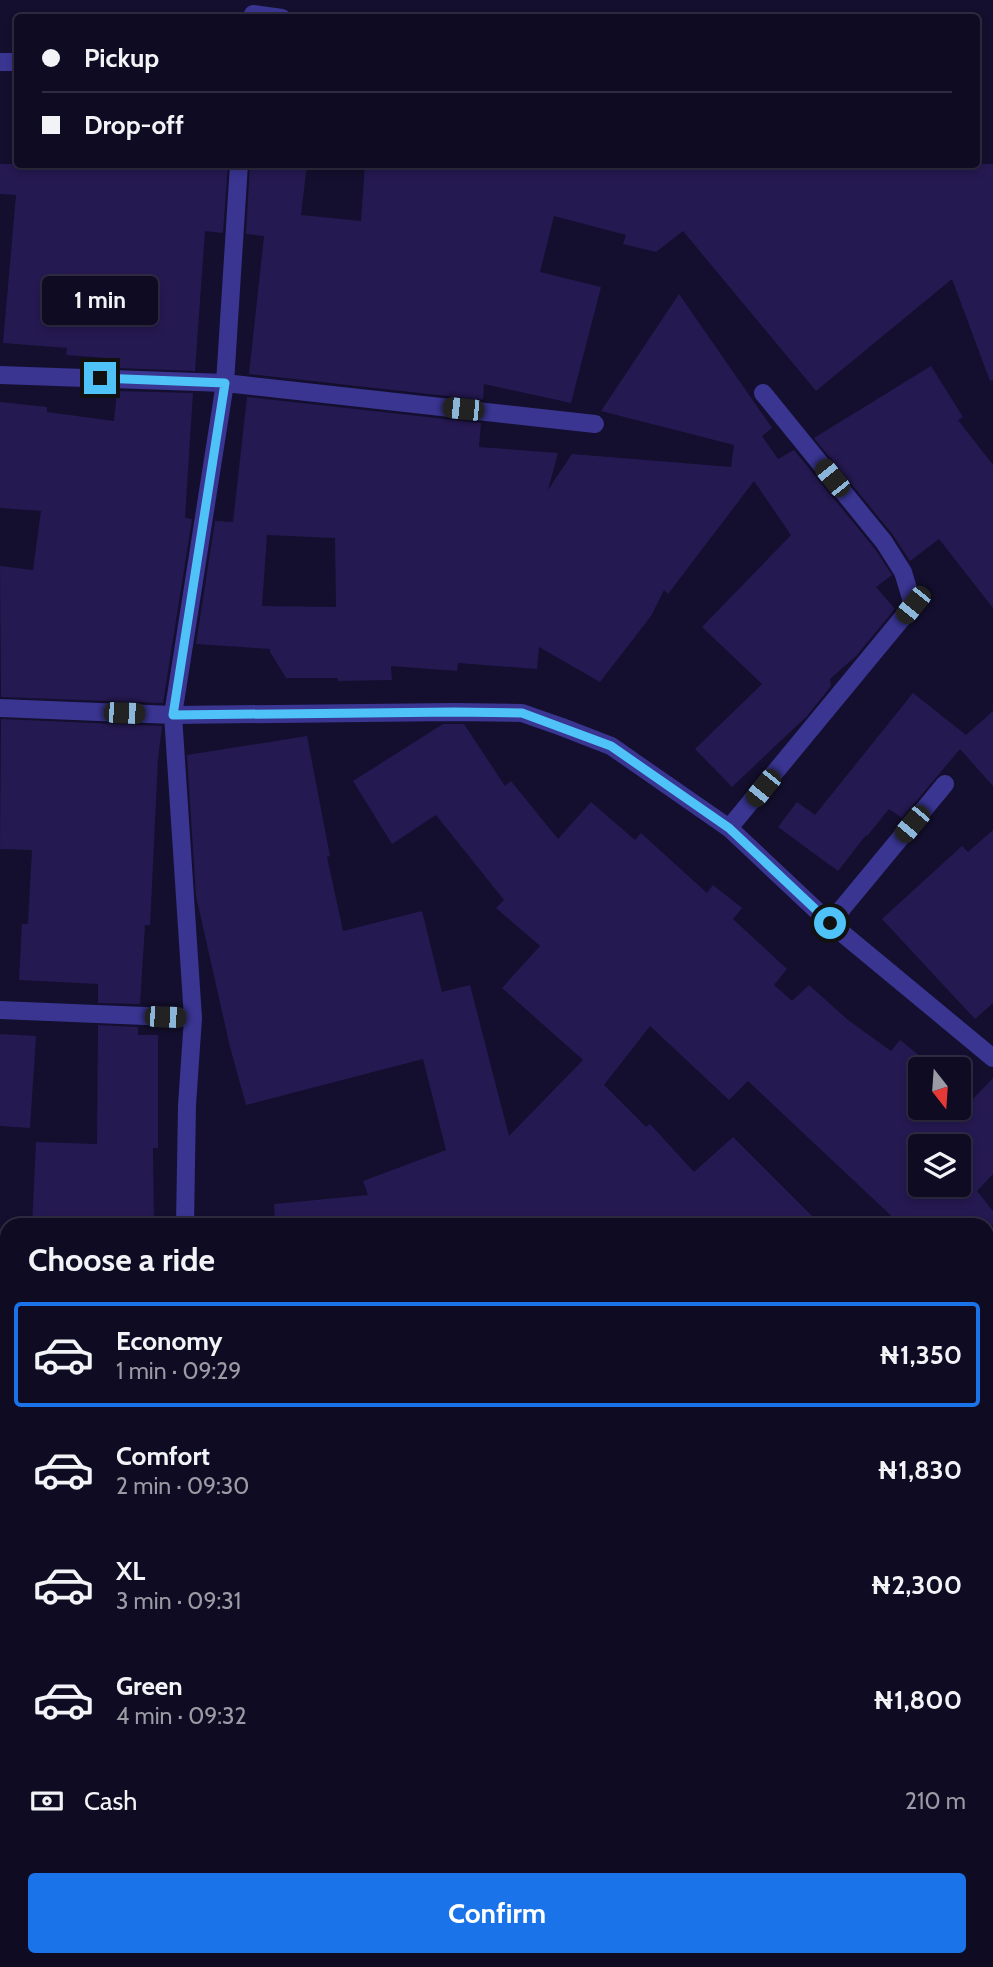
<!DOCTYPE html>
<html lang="en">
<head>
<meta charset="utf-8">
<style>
	:root { --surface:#0f0b22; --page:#18142a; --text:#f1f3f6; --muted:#9b9ba5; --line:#2f2b40; --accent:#1a73e8 }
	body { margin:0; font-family:Cabin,sans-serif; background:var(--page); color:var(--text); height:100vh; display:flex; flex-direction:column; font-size:26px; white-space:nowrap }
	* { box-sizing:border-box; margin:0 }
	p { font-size:23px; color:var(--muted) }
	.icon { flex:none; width:38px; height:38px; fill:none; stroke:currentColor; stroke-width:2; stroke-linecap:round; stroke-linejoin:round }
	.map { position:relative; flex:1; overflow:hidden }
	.drawer { position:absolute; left:0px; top:1218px; width:994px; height:749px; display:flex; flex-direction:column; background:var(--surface); border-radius:21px 21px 0 0; box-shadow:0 4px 10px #0003,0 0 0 2px var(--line) }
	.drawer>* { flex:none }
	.top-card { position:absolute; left:14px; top:14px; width:966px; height:154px; border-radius:7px; box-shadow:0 4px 10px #0003,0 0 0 2px var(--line); display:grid; align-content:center; height:154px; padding:0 28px; background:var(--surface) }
	.needle { width:46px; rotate:163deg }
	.fabs { position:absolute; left:908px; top:1057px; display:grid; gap:14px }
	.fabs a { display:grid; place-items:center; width:63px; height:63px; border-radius:7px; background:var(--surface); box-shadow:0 4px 10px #0003,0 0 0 2px var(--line); font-size:35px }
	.end { position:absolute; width:32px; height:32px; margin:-16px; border:9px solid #4fc3f7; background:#111; box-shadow:0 0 0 4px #111 }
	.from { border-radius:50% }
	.bubble { position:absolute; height:49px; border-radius:7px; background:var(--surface); box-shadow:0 4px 10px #0003,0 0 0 2px var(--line); font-size:23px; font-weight:700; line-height:49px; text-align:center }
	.car { position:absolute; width:21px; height:42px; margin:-21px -10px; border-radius:9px; box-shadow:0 0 5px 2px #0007; background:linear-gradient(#222 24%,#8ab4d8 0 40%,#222 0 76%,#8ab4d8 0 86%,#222 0) }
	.top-card b { display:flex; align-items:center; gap:24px; height:66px; font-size:26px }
	.top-card b+b { border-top:2px solid var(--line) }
	.top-card i { width:18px; height:18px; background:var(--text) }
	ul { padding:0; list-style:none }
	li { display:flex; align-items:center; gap:21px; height:105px; margin:0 14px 10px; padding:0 14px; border:4px solid transparent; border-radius:7px }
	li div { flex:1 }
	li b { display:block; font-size:26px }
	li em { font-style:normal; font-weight:700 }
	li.active { border-color:var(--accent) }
	li>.icon { width:63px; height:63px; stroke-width:1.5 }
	h2 { padding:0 28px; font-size:32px; line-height:84px }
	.pay { display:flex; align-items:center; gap:18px; height:77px; padding:0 28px; font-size:26px }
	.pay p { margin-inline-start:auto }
	.cta { display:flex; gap:14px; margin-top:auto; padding:14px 28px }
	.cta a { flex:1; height:80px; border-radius:7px; background:var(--accent); color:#fff; font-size:28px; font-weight:700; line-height:80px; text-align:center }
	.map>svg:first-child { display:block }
	.building { fill:#251951; fill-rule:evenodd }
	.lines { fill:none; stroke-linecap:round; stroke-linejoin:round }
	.minor { stroke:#393591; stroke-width:18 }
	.route { stroke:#4fc3f7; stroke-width:9 }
</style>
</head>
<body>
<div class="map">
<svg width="993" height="1967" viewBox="0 0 993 1967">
	<rect width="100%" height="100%" fill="#140f2e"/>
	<g class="building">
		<path d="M0,164H228L223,233L205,231L195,371L119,368L120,359L66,355L67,348L3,343L16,195L0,194Z"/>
		<path d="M250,164H307L301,215L361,221L365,164H993V380L990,381L952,279L816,391L683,231L656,252L623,244L626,235L554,216L540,272L601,287L571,403L484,384L483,400L249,374L264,236L246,234Z"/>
		<path d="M679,294L772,428L762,436L778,459L794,450L875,549L892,575L876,587L895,609L856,656L830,679L831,686L807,716L732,787L695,749L762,684L702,627L791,535L754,481L668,594L664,590L651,616L600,682L539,647L537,669L458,663L457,671L391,666L392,680L338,681V678H286L270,652V649L196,644L215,521L233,522L247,397L481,423L479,447L558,453L548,490L572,454L731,467L734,445L601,411ZM267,535L335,538L336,607L262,606Z"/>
		<path d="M931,366L963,417L958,420L993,465V608L939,539L910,561L893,535L814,438Z"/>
		<path d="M117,391L193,393L185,518L192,519L163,703L1,697L0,566L33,570L41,511L0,508V402L47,407V412L114,421Z"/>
		<path d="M913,693L966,735L993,711V786L960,749L902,818L889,809L867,836L866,835L838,871L778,827L797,802L815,815Z"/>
		<path d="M1,719L162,726L158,759L150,925H145L140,1004L98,1003V984L19,980L22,924H28L32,850L0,849Z"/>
		<path d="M443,724H464L505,786L511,781L558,839L591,802L635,840L641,833L707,893L713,885L742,908L733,919L787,969L774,985L792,1001L809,985L848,1020L891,1051L900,1040L936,1069H920V1108H959V1088L972,1100L993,1078V1174L977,1191L993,1211V1225H901L748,1081L729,1100L650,1026L604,1085L646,1127L650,1124L694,1172L733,1137L821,1225H275L274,1204L368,1195L363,1181L446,1150L423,1059L246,1105L230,1047L196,896L187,755L307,736L330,856L327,857L343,931L422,911L442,992L470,985L509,1136L583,1060L502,988L540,946L496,908L504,900L436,815L392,844L353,781ZM920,1146H959V1185H920Z"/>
		<path d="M993,830V1003L975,1019L882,919L962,846L968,852Z"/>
		<path d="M98,1025L138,1027V1035H158V1148H153L154,1225H32L36,1142L97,1144Z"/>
		<path d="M0,1034L36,1036L30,1128L0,1126Z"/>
	</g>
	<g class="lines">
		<g class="minor">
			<path d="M253,18V14L282,18"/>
			<path d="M0,62H18"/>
			<path d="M0,375L225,383L595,424"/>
			<path d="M0,708L173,715L454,712L522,713L562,727L611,746L729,828L830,923L993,1058"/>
			<path d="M729,828L913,605L903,572L884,542L763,393"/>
			<path d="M830,923L945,784"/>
			<path d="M0,1010L193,1018"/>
			<path d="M185,1225L187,1105L193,1018L173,715L225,383L239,164"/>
			<path d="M0,1283H7"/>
			<path d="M0,1518L7,1516"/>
			<path d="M987,1521L993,1518"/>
			<path d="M987,1900L993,1901"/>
			<path d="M358,1967L360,1960"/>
			<path d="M465,1967L488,1960"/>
		</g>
	</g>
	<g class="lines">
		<path class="route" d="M100,378L225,383L173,715L454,712L522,713L611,746L729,828L830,923"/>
	</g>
</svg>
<div class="fabs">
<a><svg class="needle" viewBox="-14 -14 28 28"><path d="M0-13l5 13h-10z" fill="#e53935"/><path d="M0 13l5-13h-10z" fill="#9b9ba5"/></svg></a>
<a><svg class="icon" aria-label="layers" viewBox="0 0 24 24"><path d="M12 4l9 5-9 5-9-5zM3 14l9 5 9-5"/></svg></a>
</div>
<i class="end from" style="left:830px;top:923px"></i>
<i class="end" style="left:100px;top:378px"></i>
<div class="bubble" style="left:42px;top:276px;width:116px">1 min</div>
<i class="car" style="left:463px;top:409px;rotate:276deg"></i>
<i class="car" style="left:832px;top:478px;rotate:321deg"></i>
<i class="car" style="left:913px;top:605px;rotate:219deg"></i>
<i class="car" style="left:124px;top:713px;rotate:92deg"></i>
<i class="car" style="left:763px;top:788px;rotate:219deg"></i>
<i class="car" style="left:912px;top:824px;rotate:220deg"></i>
<i class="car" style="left:165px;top:1017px;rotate:92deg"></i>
<div class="top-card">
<b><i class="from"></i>Pickup</b>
<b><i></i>Drop-off</b>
</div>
<section class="drawer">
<h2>Choose a ride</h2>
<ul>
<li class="active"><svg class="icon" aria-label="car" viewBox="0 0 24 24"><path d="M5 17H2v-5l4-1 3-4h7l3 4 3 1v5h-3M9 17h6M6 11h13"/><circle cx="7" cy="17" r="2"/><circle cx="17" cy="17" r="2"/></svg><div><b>Economy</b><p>1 min · 09:29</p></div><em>₦1,350</em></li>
<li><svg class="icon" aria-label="car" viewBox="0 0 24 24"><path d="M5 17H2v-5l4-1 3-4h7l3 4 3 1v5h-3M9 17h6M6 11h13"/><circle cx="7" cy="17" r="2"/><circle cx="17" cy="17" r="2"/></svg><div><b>Comfort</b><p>2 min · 09:30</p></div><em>₦1,830</em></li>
<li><svg class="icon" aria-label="car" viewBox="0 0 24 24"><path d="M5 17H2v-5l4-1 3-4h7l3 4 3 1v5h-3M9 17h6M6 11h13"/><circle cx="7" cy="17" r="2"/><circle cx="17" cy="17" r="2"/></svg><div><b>XL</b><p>3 min · 09:31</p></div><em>₦2,300</em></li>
<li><svg class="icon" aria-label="car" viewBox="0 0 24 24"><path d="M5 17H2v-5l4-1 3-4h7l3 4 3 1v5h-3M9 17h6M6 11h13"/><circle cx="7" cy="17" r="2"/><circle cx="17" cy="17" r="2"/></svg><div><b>Green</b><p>4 min · 09:32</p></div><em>₦1,800</em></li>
</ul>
<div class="pay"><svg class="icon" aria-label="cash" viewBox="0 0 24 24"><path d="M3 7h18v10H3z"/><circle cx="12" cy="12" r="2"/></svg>Cash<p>210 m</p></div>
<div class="cta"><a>Confirm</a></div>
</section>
</div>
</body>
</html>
